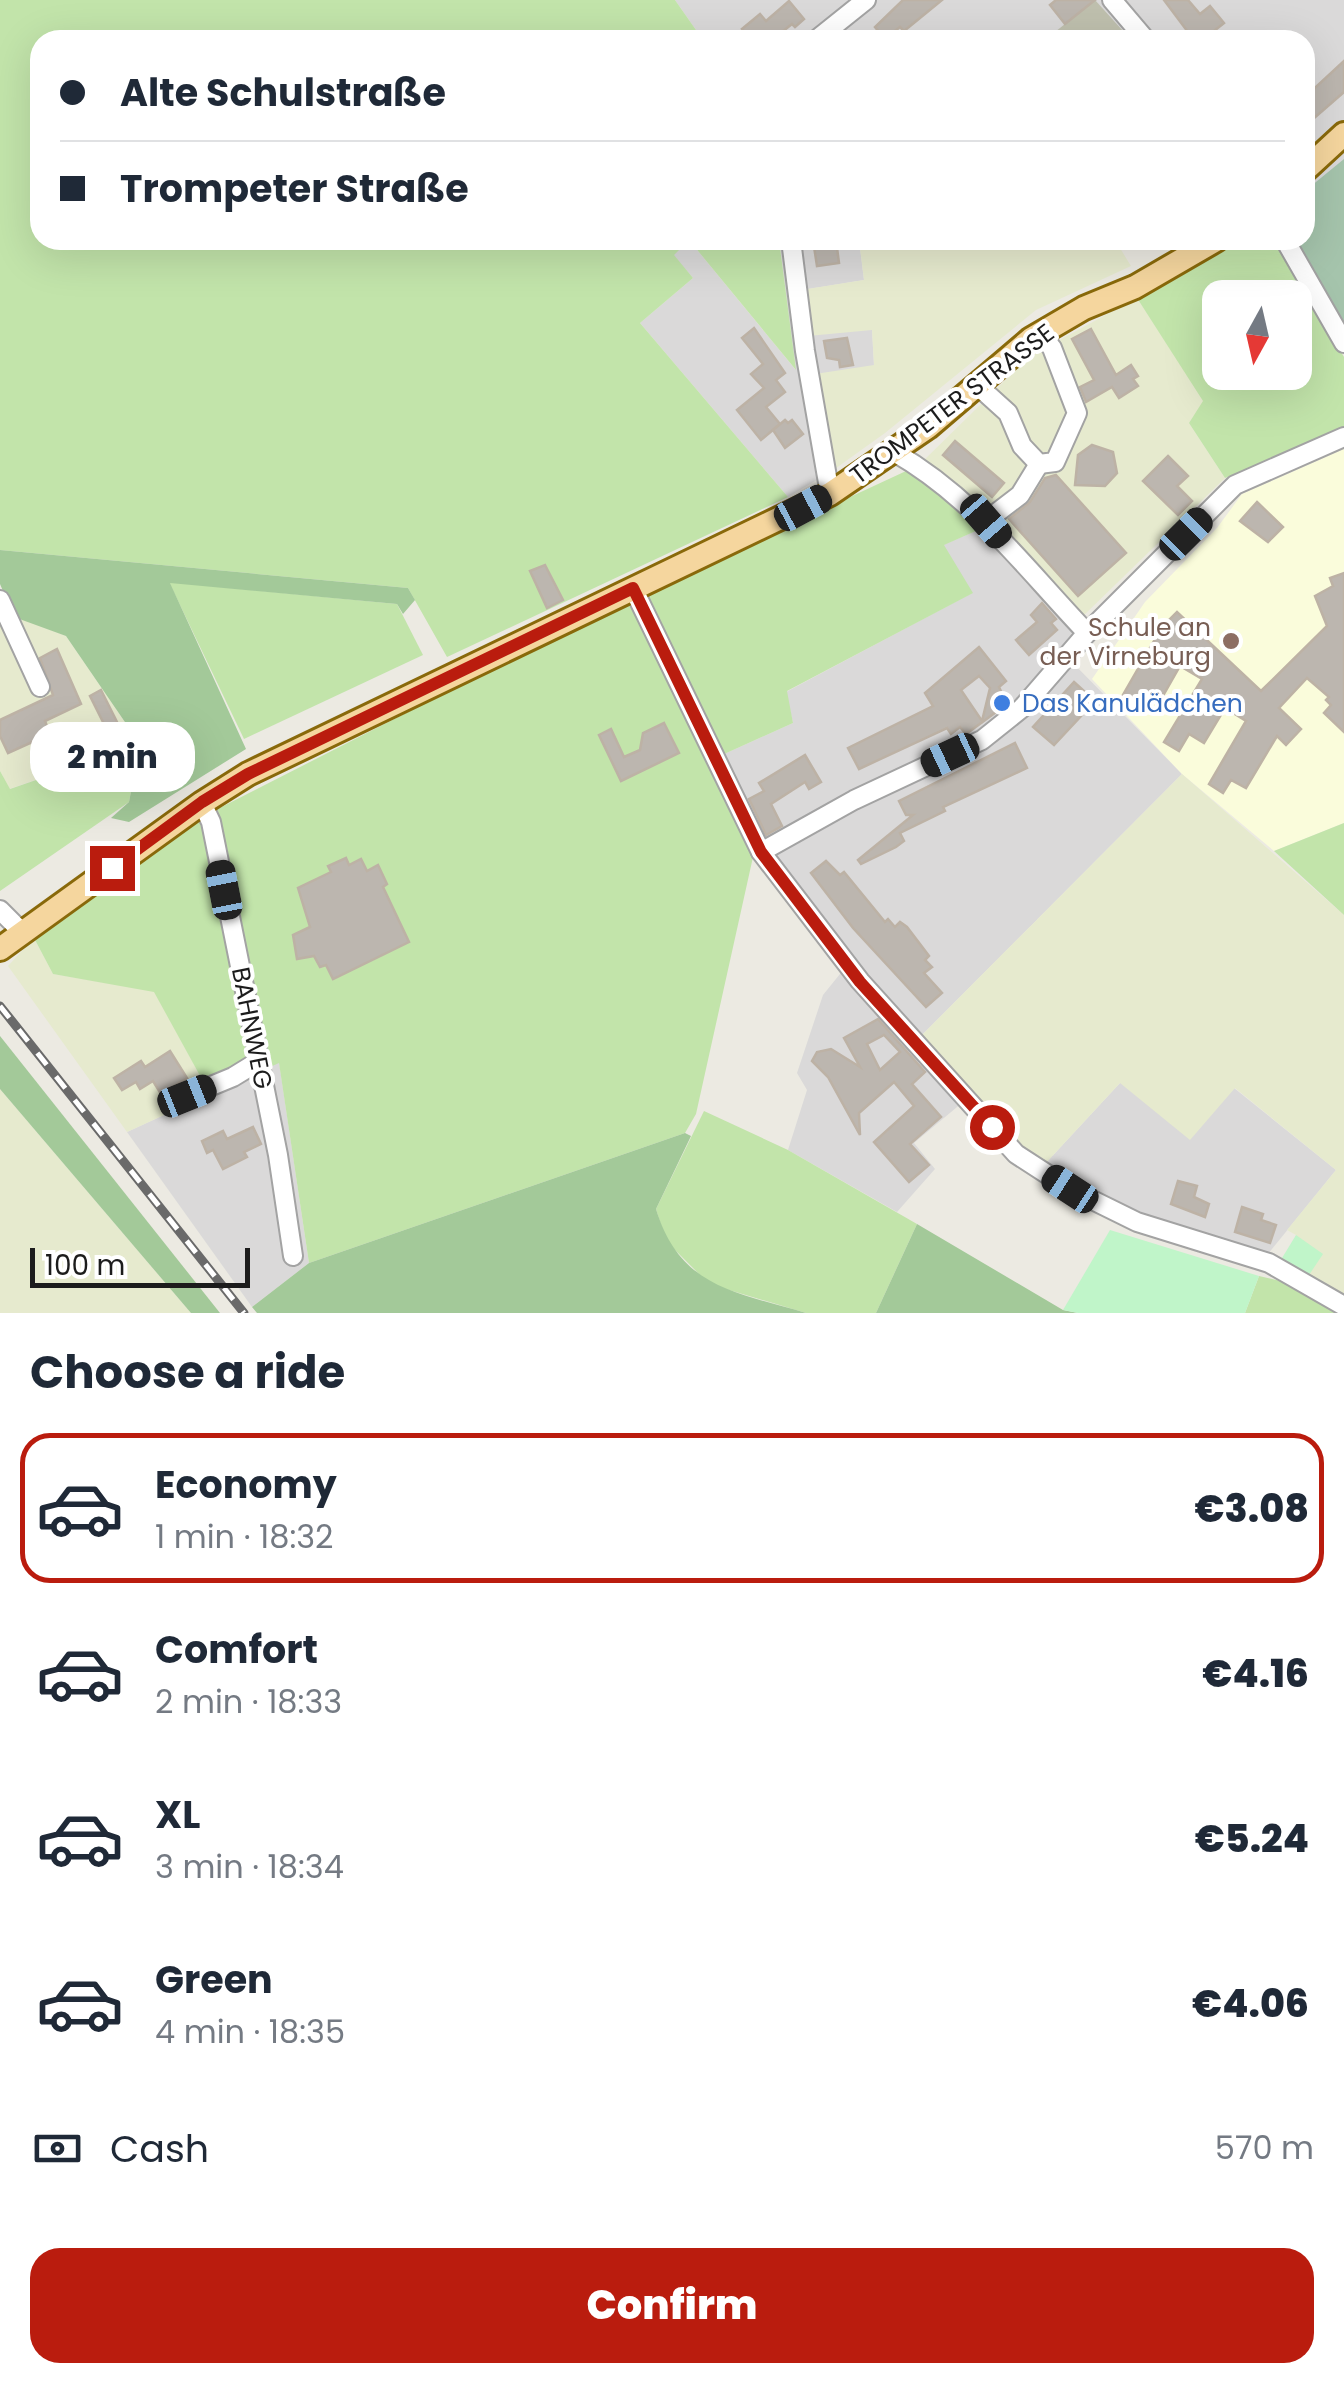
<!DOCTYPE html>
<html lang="en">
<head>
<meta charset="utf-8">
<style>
	:root { --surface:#fff; --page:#f2f2f3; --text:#1f2937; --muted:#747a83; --line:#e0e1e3; --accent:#ba1c0e }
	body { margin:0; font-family:Poppins,sans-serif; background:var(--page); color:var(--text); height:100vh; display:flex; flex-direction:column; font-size:38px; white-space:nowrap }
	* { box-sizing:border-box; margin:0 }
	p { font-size:32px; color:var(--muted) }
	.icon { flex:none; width:55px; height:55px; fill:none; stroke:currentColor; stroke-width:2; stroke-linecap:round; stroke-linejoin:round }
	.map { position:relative; height:1313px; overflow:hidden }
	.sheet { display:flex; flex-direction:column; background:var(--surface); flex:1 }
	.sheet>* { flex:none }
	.top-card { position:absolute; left:30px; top:30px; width:1285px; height:220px; border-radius:30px; box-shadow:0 10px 40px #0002; display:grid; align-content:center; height:220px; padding:0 30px; background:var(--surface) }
	.needle { width:65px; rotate:188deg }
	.tools { position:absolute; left:1202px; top:280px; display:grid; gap:20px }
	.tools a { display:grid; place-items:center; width:110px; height:110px; border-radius:20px; background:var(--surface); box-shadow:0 10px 40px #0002; font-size:50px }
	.scale { position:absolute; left:30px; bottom:25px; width:220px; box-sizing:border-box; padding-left:10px; border:5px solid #1c1c1c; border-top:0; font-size:28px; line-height:35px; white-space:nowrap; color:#1c1c1c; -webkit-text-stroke:8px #fff; paint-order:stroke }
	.end { position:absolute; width:45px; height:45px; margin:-22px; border:12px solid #ba1c0e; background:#fff; box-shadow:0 0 0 5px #fff }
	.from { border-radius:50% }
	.bubble { position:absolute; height:70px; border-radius:30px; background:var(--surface); box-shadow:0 10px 40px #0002; font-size:32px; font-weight:800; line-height:70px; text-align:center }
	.car { position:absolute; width:30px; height:60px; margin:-30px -15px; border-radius:12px; box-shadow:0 0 8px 2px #0007; background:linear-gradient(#222 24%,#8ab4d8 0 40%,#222 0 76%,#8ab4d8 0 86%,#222 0) }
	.top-card b { display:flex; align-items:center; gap:35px; height:95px; font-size:38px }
	.top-card b+b { border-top:2px solid var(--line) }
	.top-card i { width:25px; height:25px; background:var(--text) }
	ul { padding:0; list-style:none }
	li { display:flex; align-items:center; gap:30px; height:150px; margin:0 20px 15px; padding:0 10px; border:5px solid transparent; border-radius:30px }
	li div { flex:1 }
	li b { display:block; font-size:38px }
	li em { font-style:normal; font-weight:800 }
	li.on { border-color:var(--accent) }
	li>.icon { width:90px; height:90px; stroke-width:1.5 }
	h2 { padding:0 30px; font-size:45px; line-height:120px }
	.pay { display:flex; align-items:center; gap:25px; height:110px; padding:0 30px; font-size:38px }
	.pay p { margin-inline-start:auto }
	.cta { display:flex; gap:20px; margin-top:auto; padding:20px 30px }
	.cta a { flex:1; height:115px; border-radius:30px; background:var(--accent); color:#fff; font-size:40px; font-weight:800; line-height:115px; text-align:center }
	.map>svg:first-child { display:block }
	.residential { fill:#dad9d9 }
	.education { fill:#fafcdb }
	.construction { fill:#bfc0ae }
	.farmland { fill:#e6eace }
	.grass { fill:#c2e4aa; fill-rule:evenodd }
	.forest { fill:#a3c999 }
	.cemetery { fill:#a5c4ac }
	.park { fill:#c0f5c9 }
	.building { fill:#bcb6af; stroke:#bdb2a5; stroke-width:2.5; fill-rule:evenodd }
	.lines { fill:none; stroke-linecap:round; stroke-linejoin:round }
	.minor-casing { stroke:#a3a3a3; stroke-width:22 }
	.major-casing { stroke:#89690a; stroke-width:28 }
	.minor { stroke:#fff; stroke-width:18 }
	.major { stroke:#f5d69e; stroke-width:22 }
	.rail-casing { stroke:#6a6a6a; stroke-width:9 }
	.rail { stroke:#fff; stroke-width:5; stroke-dasharray:15; stroke-linecap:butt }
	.route { stroke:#ba1c0e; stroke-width:12 }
	.education-dot { fill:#8d6e63; stroke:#fff; stroke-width:4 }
	.shop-dot { fill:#3f7fe0; stroke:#fff; stroke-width:4 }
	.labels { text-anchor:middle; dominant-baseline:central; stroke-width:8; stroke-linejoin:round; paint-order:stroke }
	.street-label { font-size:25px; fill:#1c1c1c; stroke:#fff }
	.education-label { font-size:25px; fill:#785e54; stroke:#fff; text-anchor:end }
	.shop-label { font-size:25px; fill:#366cbe; stroke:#fff; text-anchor:start }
</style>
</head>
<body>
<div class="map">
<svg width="1344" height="1313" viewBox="0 0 1344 1313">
	<rect width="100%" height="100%" fill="#eceae2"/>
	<g class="residential">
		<path d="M675,0H1344V327L1305,240V40H703Z"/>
		<path d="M689,240L795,369L779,240H859L864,280L802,290L872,329L874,365L832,471L788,497L640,323L693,278L673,255Z"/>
		<path d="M985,527L1076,632L1070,660L1182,774L920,1037L969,1097L914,1143L935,1169L897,1212L788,1150L807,1090L797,1073L823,995L844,969L753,857L711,760L793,723L786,692L972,593L943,545Z"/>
		<path d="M279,1062L309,1263L252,1307L127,1132Z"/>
		<path d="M1120,1083L1234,1088L1336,1170L1264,1259L1101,1201L1044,1165Z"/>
	</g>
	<path class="education" d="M1344,449V823L1274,851L1182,774L1092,679L1145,602L1217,528L1242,494Z"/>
	<path class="construction" d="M1095,0L1123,31L1113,40H1045Z"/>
	<g class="farmland">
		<path d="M859,240H1115L1131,266L1036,310L885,433L832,471L815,374L874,365L872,330L808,336L801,290L864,280Z"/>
		<path d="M1137,298L1204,401L1189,423L1225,478L1080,619L919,465L1030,356Z"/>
		<path d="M0,610L66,636L140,744L9,789L0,771Z"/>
		<path d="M1182,774L1344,915V1302L1307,1278L1296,1235L1287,1230L1336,1170L1235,1088L1190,1140L1120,1083L1044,1165L1017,1147L919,1038Z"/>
		<path d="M34,938L53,974L154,991L210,1094L127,1132L8,966Z"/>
		<path d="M0,1089L191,1313H0Z"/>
	</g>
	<g class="grass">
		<path d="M0,0H675L703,40H40V240H779L796,370L689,240L674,255L693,278L640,323L788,497L447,657L408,588L0,550Z"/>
		<path d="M1236,240H1275L1344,357V428L1225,478L1189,423L1203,401L1137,298ZM1220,298H1295V372H1220Z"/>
		<path d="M919,465L985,527L944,545L973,593L787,691L793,723L711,760L753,857L696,1114L685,1133L309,1263L279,1063L210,1094L154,992L53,974L34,938L198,819L626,601Z"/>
		<path d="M169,582L397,604L423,655L244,739Z"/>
		<path d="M140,744L129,802L0,891V771L10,789Z"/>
		<path d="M1344,823V915L1274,851Z"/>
		<path d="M704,1111L788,1150L917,1224L876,1313H806L709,1284L666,1241L656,1209Z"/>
		<path d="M1259,1276L1297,1285L1339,1313H1245Z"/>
	</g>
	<g class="forest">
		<path d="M0,550L408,588L415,600L403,614L397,604L170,583L246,749L129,822L111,818L129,802L140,744L66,636L14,617L0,584Z"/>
		<path d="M0,1036L220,1313H191L0,1089Z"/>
		<path d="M685,1133L691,1136L656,1209C680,1288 736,1292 806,1313H257L252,1307L309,1263Z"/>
		<path d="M917,1224L1063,1310L1078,1313H876Z"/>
	</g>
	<path class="cemetery" d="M1344,159V331L1289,240H1305V191Z"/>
	<g class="park">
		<path d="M1110,1230L1259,1276L1245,1313H1078L1063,1310Z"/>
		<path d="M1296,1235L1323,1254L1307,1278L1279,1263Z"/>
	</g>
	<g class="building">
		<path d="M903,0H942L904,31L900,27L885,39L875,27Z"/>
		<path d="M1056,0H1095L1065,24L1050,5Z"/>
		<path d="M1164,0H1188L1200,14L1210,6L1224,23L1214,31L1221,40H1194Z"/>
		<path d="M789,1L804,19L795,27L792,24L772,40H751L742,29L760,14L766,21Z"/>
		<path d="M1344,61V92L1305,126V97Z"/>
		<path d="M813,240H836L839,263L817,266Z"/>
		<path d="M754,328L785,373L776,380L785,392L766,407L780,424L761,440L737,410L764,388L751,374L763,364L742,338Z"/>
		<path d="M1091,329L1116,375L1131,365L1138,376L1133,379L1138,386L1119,398L1112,387L1086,402L1080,387L1094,380L1072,339Z"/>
		<path d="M847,338L853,365L840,367L839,360L827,358L824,341Z"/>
		<path d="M785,420L788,423L792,420L803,434L785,448L773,430Z"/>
		<path d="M955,441L1004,483L992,497L943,455Z"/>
		<path d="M1092,445L1113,452L1117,473L1105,486L1075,485L1078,455Z"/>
		<path d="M1168,456L1188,476L1177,486L1192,501L1178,515L1143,481Z"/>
		<path d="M1056,475L1126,553L1078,596L1009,519L1030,502L1045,478Z"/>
		<path d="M1257,502L1283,527L1268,542L1240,521Z"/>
		<path d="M545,565L563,600L547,608L530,571Z"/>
		<path d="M1344,573V732L1324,713L1331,705L1326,700L1329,697L1307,678L1279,708L1301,729L1286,745L1277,736L1246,788L1231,780L1223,793L1209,784L1246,721L1225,708L1204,743L1189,734L1179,751L1164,742L1202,679L1180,666L1160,701L1144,692L1134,709L1120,700L1162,627L1177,612L1261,691L1327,626L1315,596L1333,586L1330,578Z"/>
		<path d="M1042,603L1056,619L1051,623L1057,630L1029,655L1016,640L1037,622L1031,615Z"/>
		<path d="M979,647L1006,681L999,687L1007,704L966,734L960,727L951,734L947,728L859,769L848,748L933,706L925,693ZM979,676L990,688L982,721L961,690Z"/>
		<path d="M57,649L81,704L45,721L50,734L8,753L0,736V720L53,695L40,658Z"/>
		<path d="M1074,682L1095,701L1054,745L1033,727Z"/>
		<path d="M101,690L118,724L107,730L90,696Z"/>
		<path d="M664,723L679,753L621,781L599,735L611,729L624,757L640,750L643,733Z"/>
		<path d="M1015,743L1027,768L943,807L945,811L900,833L904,841L896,847L861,864L858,860L913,815H906L899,801Z"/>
		<path d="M805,755L821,782L809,789L805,782L771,804L782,826L766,835L749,799L764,791L759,783Z"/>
		<path d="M346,858L349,865L361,859L367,871L378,865L387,884L383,887L409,942L333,979L326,965L320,967L314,956L297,959L293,935L310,927L298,888L331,872L328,866Z"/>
		<path d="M826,861L840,875L844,872L885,922L888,919L895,927L900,922L907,927L929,956L925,960L932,967L924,973L942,993L926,1007L853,928L811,873Z"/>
		<path d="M878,1019L925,1072L912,1084L941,1117L910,1144L929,1165L909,1182L874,1142L914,1106L894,1082L859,1113L860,1135L828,1077L812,1061L817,1052L831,1049L860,1067L844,1038ZM884,1035L900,1052L880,1070L867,1044Z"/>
		<path d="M170,1051L187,1078L161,1094L153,1081L140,1089L136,1082L122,1090L114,1078L141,1061L145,1067Z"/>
		<path d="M253,1127L261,1144L244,1152L247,1157L223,1169L213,1150L207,1153L202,1141L223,1131L227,1139Z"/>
		<path d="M1178,1181L1197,1186L1194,1197L1209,1204L1205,1217L1171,1204Z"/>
		<path d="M1242,1207L1263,1214L1261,1220L1276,1225L1270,1243L1235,1232Z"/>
	</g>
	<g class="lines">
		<g class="minor-casing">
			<g id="minor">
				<path d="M1112,0L1146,40"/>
				<path d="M816,40L866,0"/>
				<path d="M791,240L805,351L830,494"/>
				<path d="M1285,240L1344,343"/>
				<path d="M977,385L1008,413L1022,446L1039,464L1055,462L1077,413L1052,348L1041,334"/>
				<path d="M894,452C973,497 1025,568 1087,633"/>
				<path d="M986,521L1020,495L1039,464"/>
				<path d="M633,588L761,852L860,981L1016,1154L1070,1189L1137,1222L1269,1263L1344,1306"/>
				<path d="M0,600L40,687"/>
				<path d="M202,803L211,822L278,1155L293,1256"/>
				<path d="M761,852L854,800L982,740L1022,708L1087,633L1235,485L1344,437"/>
				<path d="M0,910L22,932"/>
				<path d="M187,1096L233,1077L259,1061"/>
			</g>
		</g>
		<g class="major-casing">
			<g id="major">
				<path d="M1305,170L1344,134"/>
				<path d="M0,949L202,803L248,774L830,494L928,427L1031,339L1084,308L1135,287L1216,240"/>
			</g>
		</g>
		<use href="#minor" class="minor"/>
		<use href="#major" class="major"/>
		<g class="rail-casing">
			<path id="rail" d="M0,1006L244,1313"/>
		</g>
		<use href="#rail" class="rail"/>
	</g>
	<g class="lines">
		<path class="route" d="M112,868L202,802L248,774L633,588L761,852L860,982L992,1127"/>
	</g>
	<circle class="education-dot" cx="1231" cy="641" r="10"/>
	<circle class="shop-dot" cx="1002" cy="703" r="10"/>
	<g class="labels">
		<g class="street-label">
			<text transform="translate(952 404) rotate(-37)">TROMPETER STRASSE</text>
			<text transform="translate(252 1028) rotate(79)">BAHNWEG</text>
		</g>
		<g class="education-label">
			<text x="1211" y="627">Schule an<tspan x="1211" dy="29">der Virneburg</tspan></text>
		</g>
		<g class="shop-label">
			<text x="1022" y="703">Das Kanulädchen</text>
		</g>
	</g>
</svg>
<div class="tools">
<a><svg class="needle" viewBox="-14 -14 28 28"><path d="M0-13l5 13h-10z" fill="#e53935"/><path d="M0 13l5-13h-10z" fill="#747a83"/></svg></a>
</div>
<div class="scale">100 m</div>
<i class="end from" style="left:992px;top:1127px"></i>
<i class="end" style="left:112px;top:868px"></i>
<div class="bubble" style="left:30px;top:722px;width:165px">2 min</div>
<i class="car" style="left:803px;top:508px;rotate:62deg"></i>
<i class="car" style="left:986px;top:521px;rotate:139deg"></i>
<i class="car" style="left:1186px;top:534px;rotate:45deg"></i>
<i class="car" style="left:950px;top:755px;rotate:245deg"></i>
<i class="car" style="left:224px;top:890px;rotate:349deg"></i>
<i class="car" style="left:187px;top:1096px;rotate:68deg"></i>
<i class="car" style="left:1070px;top:1189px;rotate:303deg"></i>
<div class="top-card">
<b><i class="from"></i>Alte Schulstraße</b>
<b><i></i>Trompeter Straße</b>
</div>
</div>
<section class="sheet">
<h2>Choose a ride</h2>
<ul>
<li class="on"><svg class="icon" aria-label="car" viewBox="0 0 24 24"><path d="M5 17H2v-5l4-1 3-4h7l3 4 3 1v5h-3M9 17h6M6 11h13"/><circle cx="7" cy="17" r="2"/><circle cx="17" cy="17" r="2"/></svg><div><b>Economy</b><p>1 min · 18:32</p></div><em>€3.08</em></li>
<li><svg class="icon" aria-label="car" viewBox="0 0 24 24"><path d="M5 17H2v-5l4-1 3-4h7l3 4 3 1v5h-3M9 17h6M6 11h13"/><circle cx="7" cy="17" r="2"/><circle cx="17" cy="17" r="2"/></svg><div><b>Comfort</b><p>2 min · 18:33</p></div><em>€4.16</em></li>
<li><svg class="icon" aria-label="car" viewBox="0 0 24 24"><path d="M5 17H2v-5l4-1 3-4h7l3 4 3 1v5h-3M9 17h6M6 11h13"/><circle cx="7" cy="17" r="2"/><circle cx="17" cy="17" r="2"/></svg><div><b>XL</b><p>3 min · 18:34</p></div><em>€5.24</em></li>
<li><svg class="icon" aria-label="car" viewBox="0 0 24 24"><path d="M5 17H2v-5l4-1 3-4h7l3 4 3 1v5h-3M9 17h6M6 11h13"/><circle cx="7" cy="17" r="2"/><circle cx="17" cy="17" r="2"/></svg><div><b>Green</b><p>4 min · 18:35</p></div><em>€4.06</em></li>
</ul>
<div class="pay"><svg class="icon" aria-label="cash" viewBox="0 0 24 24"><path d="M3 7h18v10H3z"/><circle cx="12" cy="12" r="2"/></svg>Cash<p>570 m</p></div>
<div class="cta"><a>Confirm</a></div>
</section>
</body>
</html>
